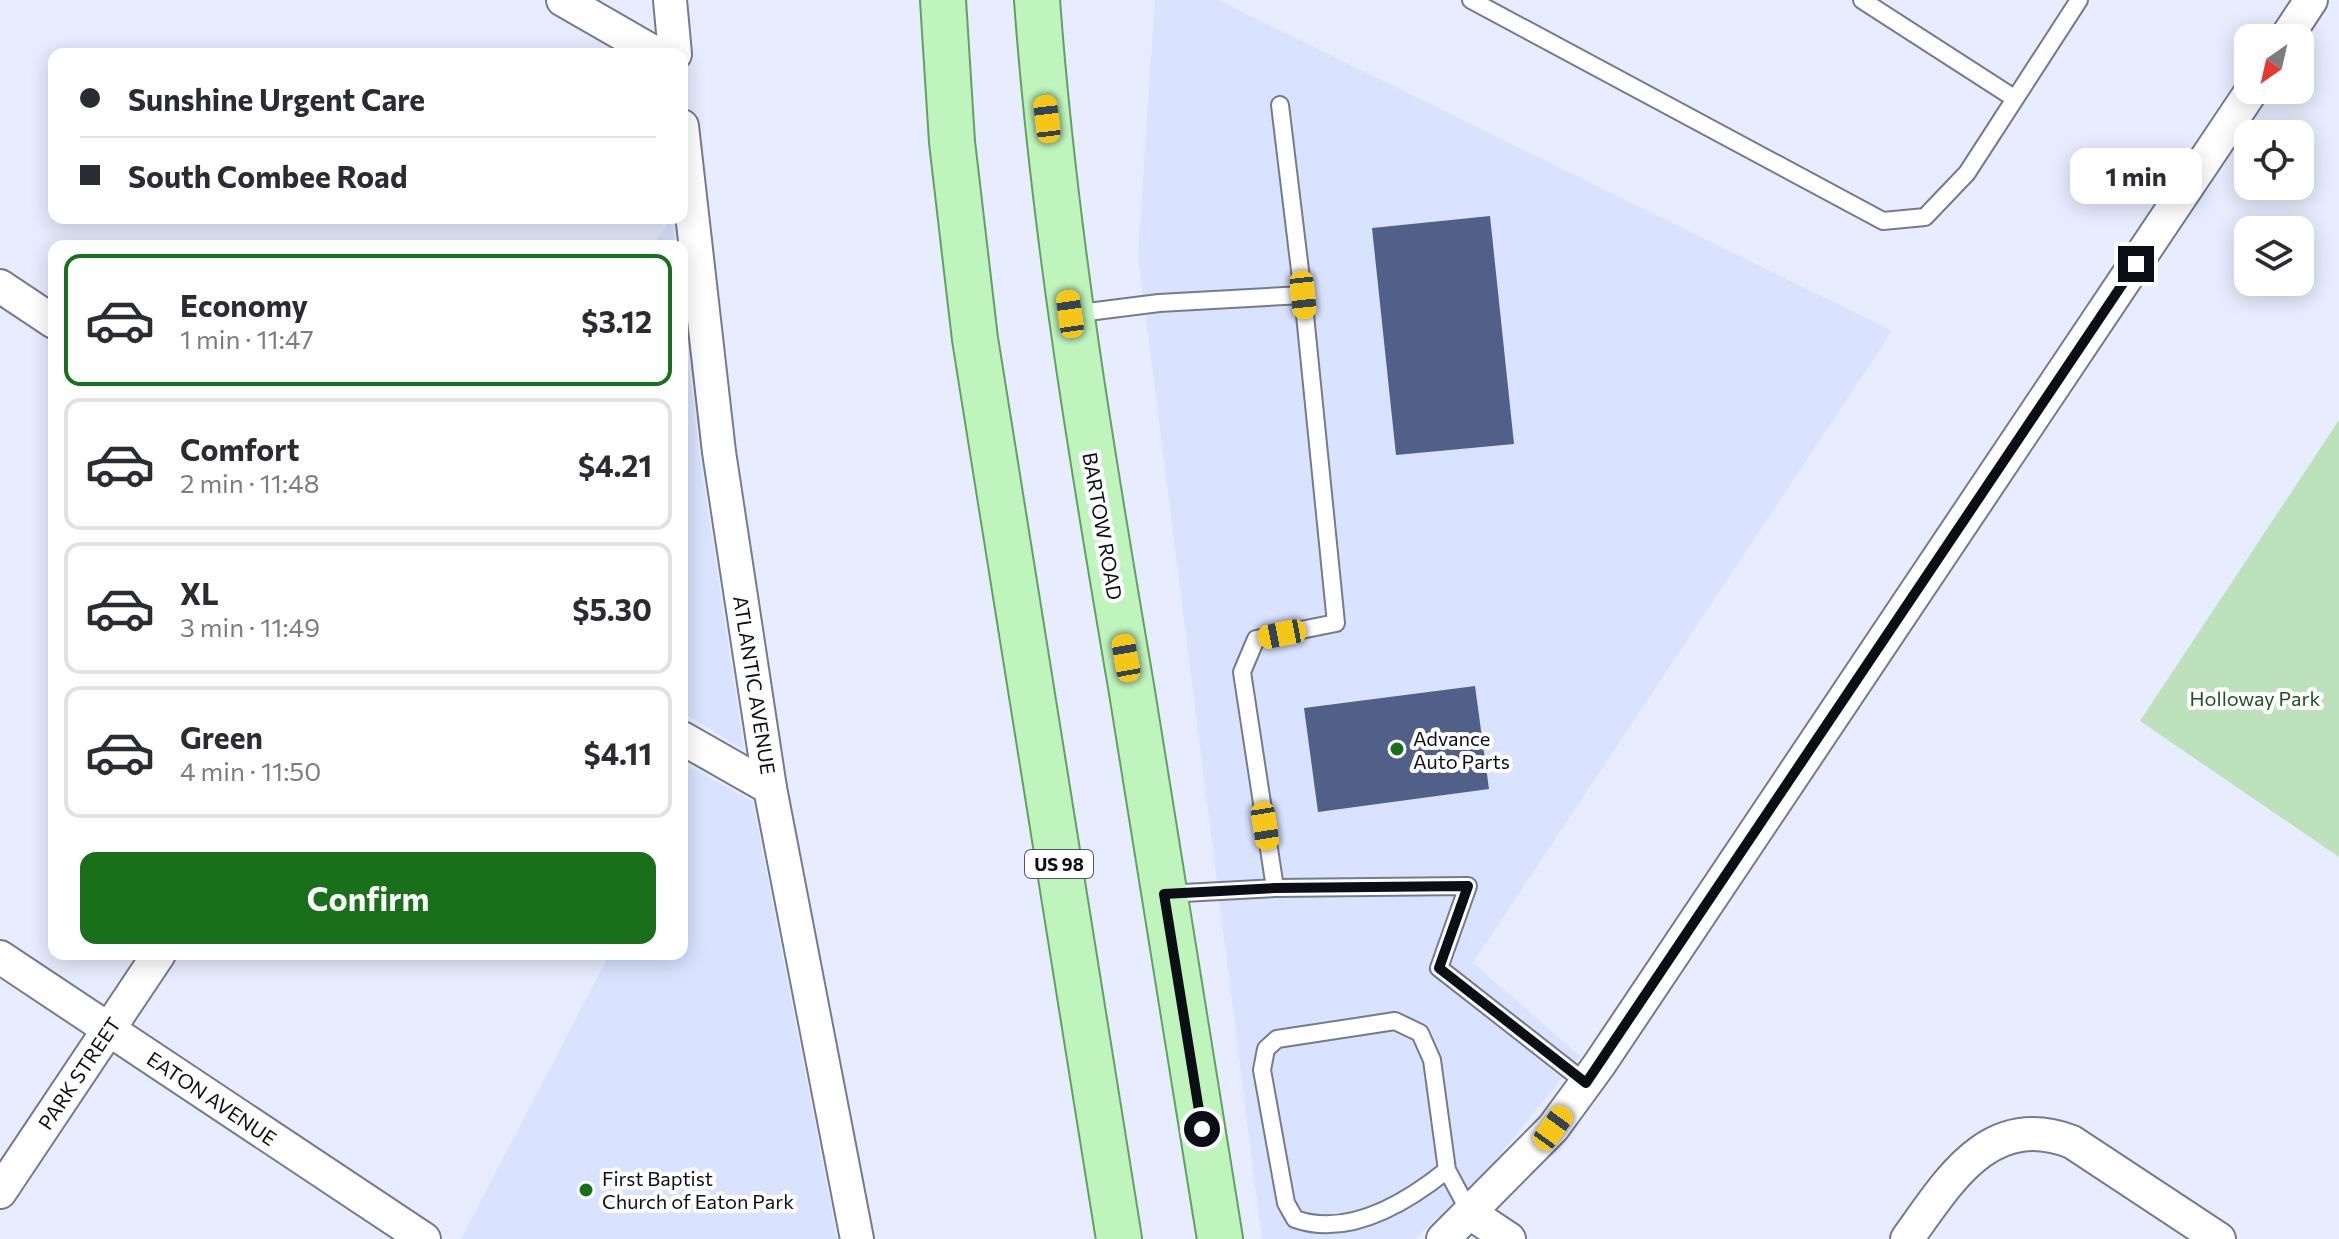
<!DOCTYPE html>
<html lang="en">
<head>
<meta charset="utf-8">
<style>
	:root { --surface:#fff; --page:#f7f7f7; --text:#2b2b33; --muted:#7c7c81; --line:#e1e1e2; --accent:#1a701a }
	body { margin:0; font-family:Commissioner,sans-serif; background:var(--page); color:var(--text); height:100vh; display:flex; flex-direction:column; font-size:30px; white-space:nowrap }
	* { box-sizing:border-box; margin:0 }
	p { font-size:26px; color:var(--muted) }
	.icon { flex:none; width:44px; height:44px; fill:none; stroke:currentColor; stroke-width:2; stroke-linecap:round; stroke-linejoin:round }
	.map { position:relative; flex:1; overflow:hidden }
	.details { position:absolute; left:48px; top:240px; width:640px; height:720px; display:flex; flex-direction:column; background:var(--surface); border-radius:16px; box-shadow:0 4px 20px #0003 }
	.details>* { flex:none }
	.guide { position:absolute; left:48px; top:48px; width:640px; height:176px; border-radius:16px; box-shadow:0 4px 20px #0003; display:grid; align-content:center; height:176px; padding:0 32px; background:var(--surface) }
	.needle { width:52px; rotate:214deg }
	.buttons { position:absolute; left:2234px; top:24px; display:grid; gap:16px }
	.buttons a { display:grid; place-items:center; width:80px; height:80px; border-radius:16px; background:var(--surface); box-shadow:0 4px 20px #0003; font-size:40px }
	.end { position:absolute; width:36px; height:36px; margin:-18px; border:10px solid #0c0e15; background:#fff; box-shadow:0 0 0 4px #fff }
	.from { border-radius:50% }
	.bubble { position:absolute; height:56px; border-radius:16px; background:var(--surface); box-shadow:0 4px 20px #0003; font-size:26px; font-weight:700; line-height:56px; text-align:center }
	.car { position:absolute; width:24px; height:48px; margin:-24px -12px; border-radius:10px; box-shadow:0 0 6px 2px #0007; background:linear-gradient(#f5c518 24%,#345 0 40%,#f5c518 0 76%,#345 0 86%,#f5c518 0) }
	.guide b { display:flex; align-items:center; gap:28px; height:76px; font-size:30px }
	.guide b+b { border-top:2px solid var(--line) }
	.guide i { width:20px; height:20px; background:var(--text) }
	ul { padding:14px 0 0; list-style:none }
	li { display:flex; align-items:center; gap:24px; height:132px; margin:0 16px 12px; padding:0 16px; border:4px solid var(--line); border-radius:16px }
	li div { flex:1 }
	li b { display:block; font-size:30px }
	li em { font-style:normal; font-weight:700 }
	li.current { border-color:var(--accent) }
	li>.icon { width:72px; height:72px; stroke-width:1.5 }
	.action { display:flex; gap:16px; margin-top:auto; padding:16px 32px }
	.action a { flex:1; height:92px; border-radius:16px; background:var(--accent); color:#fff; font-size:32px; font-weight:700; line-height:92px; text-align:center }
	.map>svg:first-child { display:block }
	.built { fill:#d9e3ff }
	.green { fill:#bde1ba }
	.building { fill:#516089 }
	.lines { fill:none; stroke-linecap:round; stroke-linejoin:round }
	.lane-casing { stroke:#747b8d; stroke-width:20 }
	.street-casing { stroke:#747b8d; stroke-width:36 }
	.primary-casing { stroke:#649f64; stroke-width:48 }
	.lane { stroke:#fff; stroke-width:16 }
	.street { stroke:#fff; stroke-width:32 }
	.primary { stroke:#bff4bc; stroke-width:44 }
	.route { stroke:#0c0e15; stroke-width:10 }
	.poi-dot { fill:#1a701a; stroke:#fff; stroke-width:3 }
	.labels { text-anchor:middle; dominant-baseline:central; stroke-width:8; stroke-linejoin:round; paint-order:stroke }
	.shield { fill:#fff; stroke:#55565b; stroke-width:2 }
	.shield-label { font-size:18px; font-weight:bold; fill:#0c0e15 }
	.street-label { font-size:20px; fill:#0c0e15; stroke:#fff }
	.park-label { font-size:20px; fill:#1e511d; stroke:#fff }
	.poi-label { font-size:20px; fill:#0c0e15; stroke:#fff; text-anchor:start }
</style>
</head>
<body>
<div class="map">
<svg width="2339" height="1239" viewBox="0 0 2339 1239">
	<rect width="100%" height="100%" fill="#e7edfe"/>
	<g class="built">
		<path d="M1155,0H1218L1892,331L1473,963L1580,1056L1489,1168L1415,1239H1262L1138,254Z"/>
		<path d="M672,219L675,246H651Z"/>
		<path d="M682,306L700,458L744,750L682,712Z"/>
		<path d="M682,762L753,802L837,1239H461L606,961L595,954H682Z"/>
	</g>
	<path class="green" d="M2339,420V857L2140,721Z"/>
	<g class="building">
		<path d="M1490,216L1514,444L1396,455L1372,228Z"/>
		<path d="M1475,686L1489,789L1318,812L1304,708Z"/>
	</g>
	<g class="lines">
		<g class="lane-casing">
			<g id="lane">
				<path d="M1471,0L1883,221L1925,217L1967,173L2079,0"/>
				<path d="M1862,0L2014,98"/>
				<path d="M1280,105L1303,295"/>
				<path d="M1072,314L1159,303L1303,295L1336,623L1256,639L1242,672L1275,888L1165,894"/>
				<path d="M1275,888L1468,886L1439,968L1586,1083"/>
				<path d="M1447,1170C1406,1203 1349,1238 1295,1219L1286,1203L1262,1070L1266,1049L1277,1039L1395,1021L1420,1033L1432,1060L1447,1170L1470,1213"/>
			</g>
		</g>
		<g class="street-casing">
			<g id="street">
				<path d="M563,0L657,54"/>
				<path d="M670,0L675,54"/>
				<path d="M2286,38L2311,0"/>
				<path d="M682,126L719,452L770,788L857,1239"/>
				<path d="M0,286L54,322"/>
				<path d="M682,738L770,788"/>
				<path d="M0,957L424,1239"/>
				<path d="M0,1192L159,954"/>
				<path d="M1470,1213L1509,1239"/>
				<path d="M1443,1239L1553,1128L1599,1065L2252,90"/>
				<path d="M1907,1239C1949,1181 1989,1110 2072,1142L2219,1239"/>
			</g>
		</g>
		<g class="primary-casing">
			<g id="primary">
				<path d="M943,0L952,142L975,339L1119,1239"/>
				<path d="M1037,0C1054,231 1092,458 1131,686C1162,870 1189,1055 1220,1239"/>
			</g>
		</g>
		<use href="#lane" class="lane"/>
		<use href="#street" class="street"/>
		<use href="#primary" class="primary"/>
	</g>
	<g class="lines">
		<path class="route" d="M1202,1129L1164,894L1275,888L1468,886L1439,968L1586,1083L2136,264"/>
	</g>
	<g class="poi-dot">
		<circle cx="1397" cy="749" r="8"/>
		<circle cx="586" cy="1190" r="8"/>
	</g>
	<g class="labels">
		<rect class="shield" x="1025" y="850" width="68" height="28" rx="6"/>
		<g class="shield-label">
			<text x="1059" y="864">US 98</text>
		</g>
		<g class="street-label">
			<text transform="translate(1103 526) rotate(80)">BARTOW ROAD</text>
			<text transform="translate(755 685) rotate(81)">ATLANTIC AVENUE</text>
			<text transform="translate(79 1073) rotate(-56)">PARK STREET</text>
			<text transform="translate(212 1098) rotate(34)">EATON AVENUE</text>
		</g>
		<g class="park-label">
			<text x="2255" y="698">Holloway Park</text>
		</g>
		<g class="poi-label">
			<text x="1413" y="738">Advance<tspan x="1413" dy="23">Auto Parts</tspan></text>
			<text x="602" y="1178">First Baptist<tspan x="602" dy="23">Church of Eaton Park</tspan></text>
		</g>
	</g>
</svg>
<div class="buttons">
<a><svg class="needle" viewBox="-14 -14 28 28"><path d="M0-13l5 13h-10z" fill="#e53935"/><path d="M0 13l5-13h-10z" fill="#7c7c81"/></svg></a>
<a><svg class="icon" aria-label="locate" viewBox="0 0 24 24"><circle cx="12" cy="12" r="6"/><path d="M12 2v4M12 18v4M2 12h4M18 12h4"/></svg></a>
<a><svg class="icon" aria-label="layers" viewBox="0 0 24 24"><path d="M12 4l9 5-9 5-9-5zM3 14l9 5 9-5"/></svg></a>
</div>
<i class="end from" style="left:1202px;top:1129px"></i>
<i class="end" style="left:2136px;top:264px"></i>
<div class="bubble" style="left:2070px;top:148px;width:132px">1 min</div>
<i class="car" style="left:1047px;top:119px;rotate:353deg"></i>
<i class="car" style="left:1303px;top:295px;rotate:174deg"></i>
<i class="car" style="left:1070px;top:314px;rotate:352deg"></i>
<i class="car" style="left:1282px;top:634px;rotate:259deg"></i>
<i class="car" style="left:1126px;top:658px;rotate:350deg"></i>
<i class="car" style="left:1265px;top:826px;rotate:171deg"></i>
<i class="car" style="left:1553px;top:1128px;rotate:36deg"></i>
<div class="guide">
<b><i class="from"></i>Sunshine Urgent Care</b>
<b><i></i>South Combee Road</b>
</div>
<section class="details">
<ul>
<li class="current"><svg class="icon" aria-label="car" viewBox="0 0 24 24"><path d="M5 17H2v-5l4-1 3-4h7l3 4 3 1v5h-3M9 17h6M6 11h13"/><circle cx="7" cy="17" r="2"/><circle cx="17" cy="17" r="2"/></svg><div><b>Economy</b><p>1 min · 11:47</p></div><em>$3.12</em></li>
<li><svg class="icon" aria-label="car" viewBox="0 0 24 24"><path d="M5 17H2v-5l4-1 3-4h7l3 4 3 1v5h-3M9 17h6M6 11h13"/><circle cx="7" cy="17" r="2"/><circle cx="17" cy="17" r="2"/></svg><div><b>Comfort</b><p>2 min · 11:48</p></div><em>$4.21</em></li>
<li><svg class="icon" aria-label="car" viewBox="0 0 24 24"><path d="M5 17H2v-5l4-1 3-4h7l3 4 3 1v5h-3M9 17h6M6 11h13"/><circle cx="7" cy="17" r="2"/><circle cx="17" cy="17" r="2"/></svg><div><b>XL</b><p>3 min · 11:49</p></div><em>$5.30</em></li>
<li><svg class="icon" aria-label="car" viewBox="0 0 24 24"><path d="M5 17H2v-5l4-1 3-4h7l3 4 3 1v5h-3M9 17h6M6 11h13"/><circle cx="7" cy="17" r="2"/><circle cx="17" cy="17" r="2"/></svg><div><b>Green</b><p>4 min · 11:50</p></div><em>$4.11</em></li>
</ul>
<div class="action"><a>Confirm</a></div>
</section>
</div>
</body>
</html>
